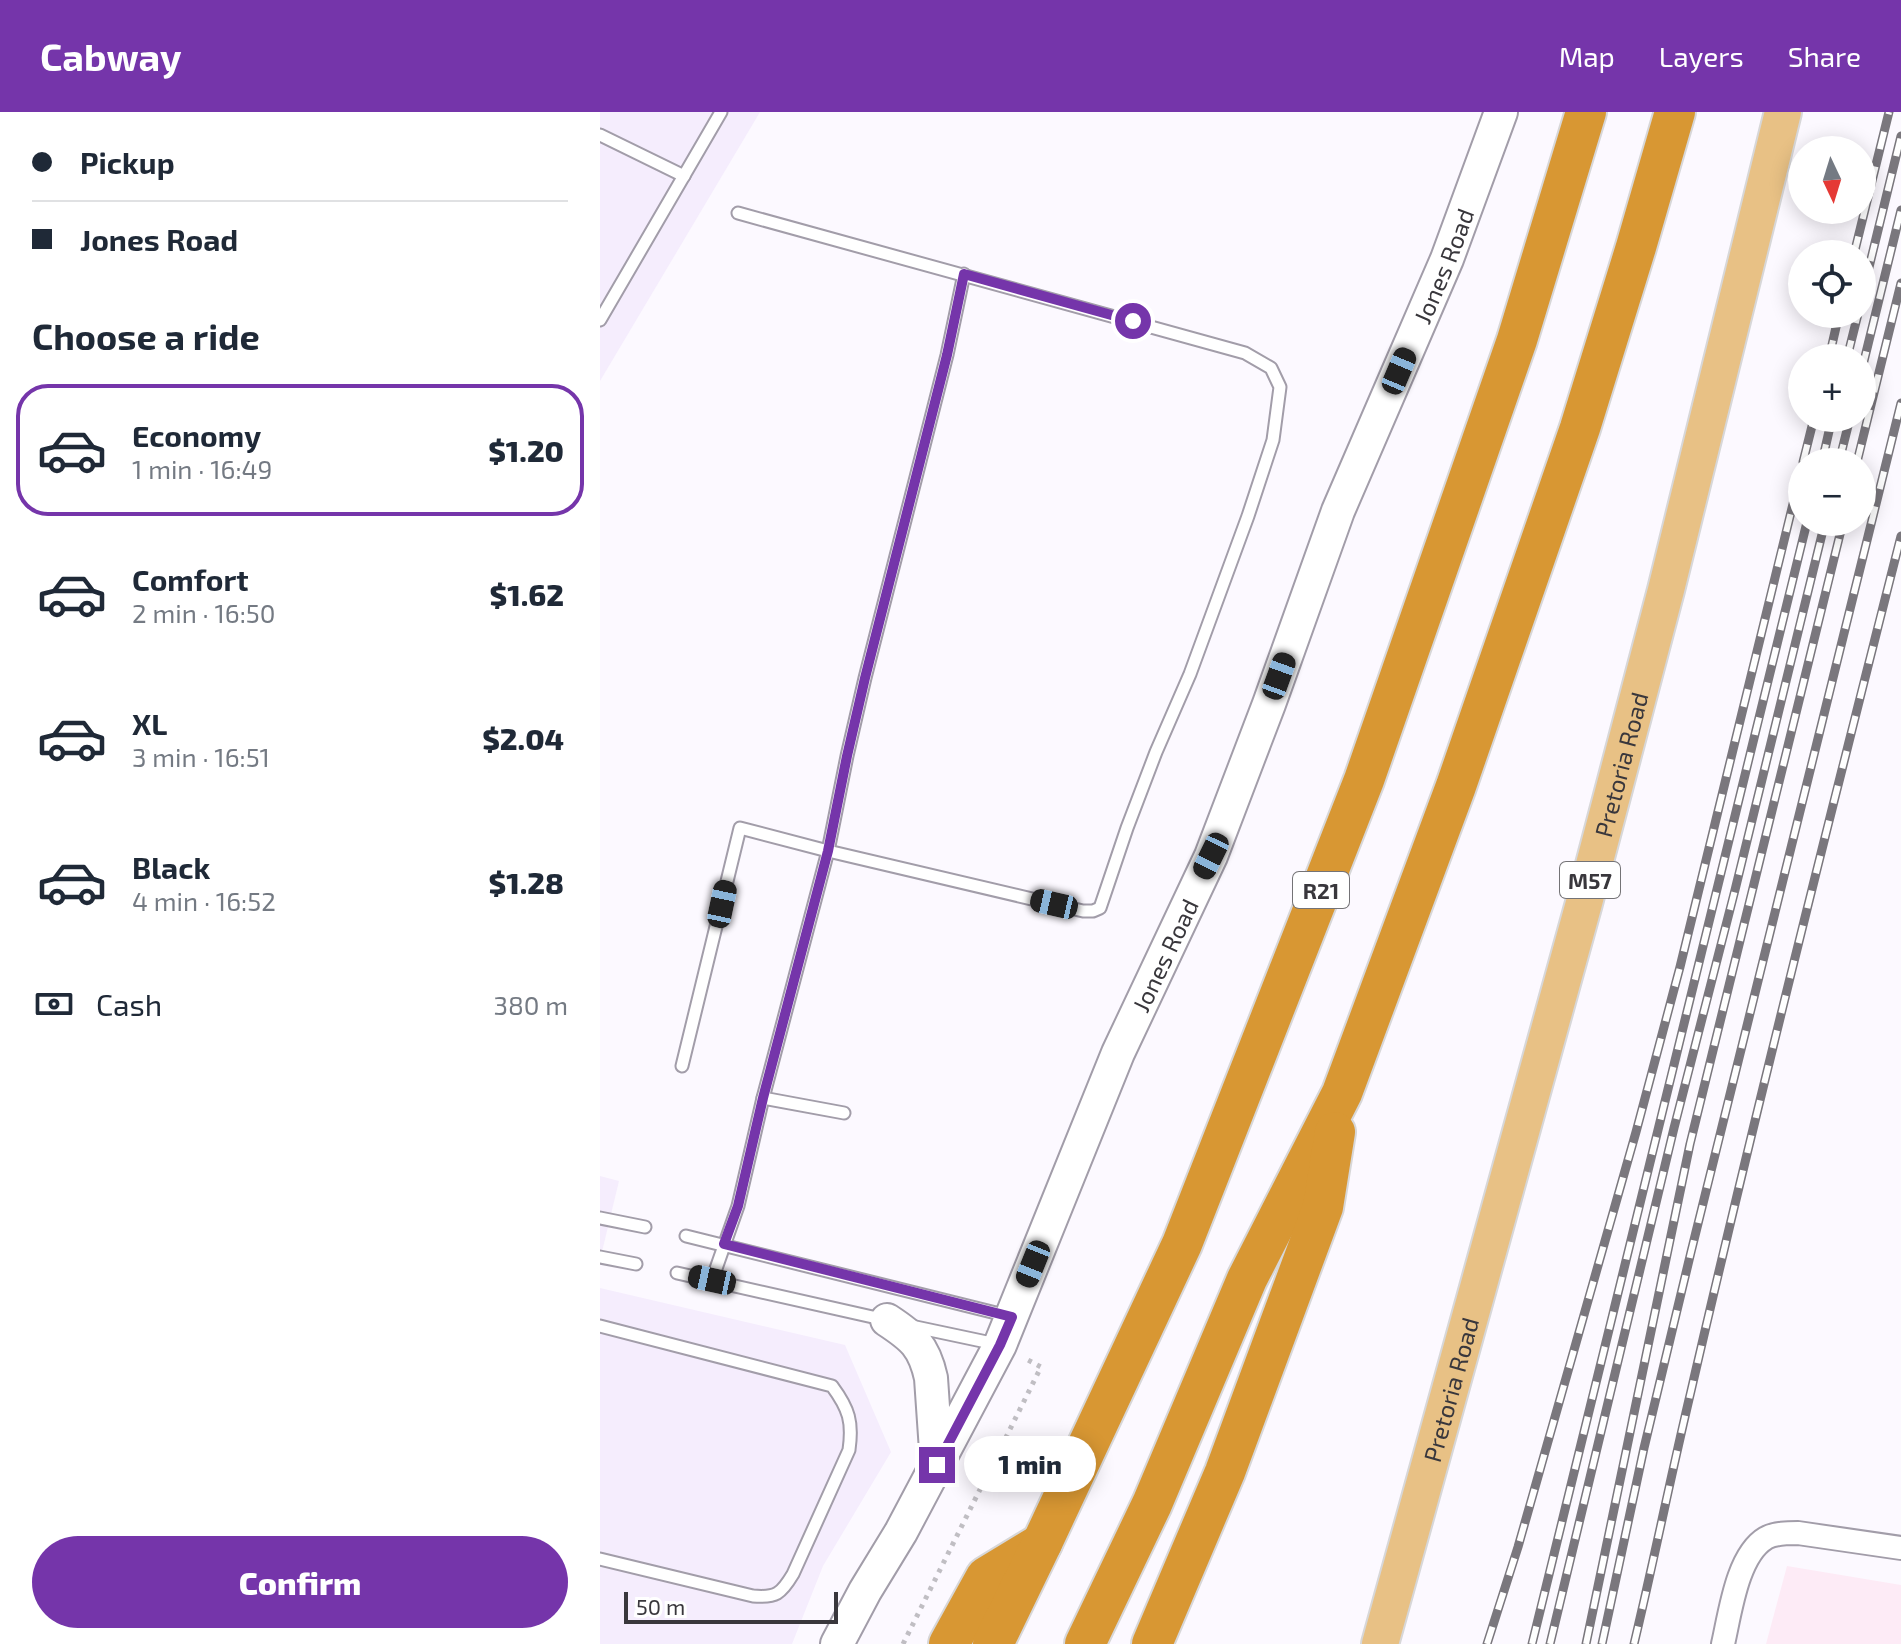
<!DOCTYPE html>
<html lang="en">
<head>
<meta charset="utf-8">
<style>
	:root { --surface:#fff; --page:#f2f2f3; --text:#1f2937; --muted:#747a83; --line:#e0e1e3; --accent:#7535aa }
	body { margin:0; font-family:"Exo 2",sans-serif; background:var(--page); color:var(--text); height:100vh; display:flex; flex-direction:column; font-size:30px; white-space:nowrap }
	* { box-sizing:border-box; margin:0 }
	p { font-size:26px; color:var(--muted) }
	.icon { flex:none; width:44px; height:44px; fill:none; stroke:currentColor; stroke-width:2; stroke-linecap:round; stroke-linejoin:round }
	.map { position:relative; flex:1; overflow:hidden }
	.side { display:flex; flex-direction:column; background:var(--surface); width:600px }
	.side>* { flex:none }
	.guide { display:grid; align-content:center; height:176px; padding:0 32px; background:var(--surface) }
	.needle { width:52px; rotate:176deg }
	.tools { position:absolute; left:1188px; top:24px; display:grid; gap:16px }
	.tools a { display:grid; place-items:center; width:88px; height:88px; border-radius:50%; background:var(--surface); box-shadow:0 4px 20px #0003; font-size:40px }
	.scale { position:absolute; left:24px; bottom:20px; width:214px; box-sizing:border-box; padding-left:8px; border:4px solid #39373c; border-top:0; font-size:22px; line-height:28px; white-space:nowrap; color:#39373c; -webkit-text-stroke:6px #fff; paint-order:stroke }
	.end { position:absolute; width:36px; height:36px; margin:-18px; border:10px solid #7535aa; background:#fff; box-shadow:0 0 0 4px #fff }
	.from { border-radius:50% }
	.bubble { position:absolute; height:56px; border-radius:28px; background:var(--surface); box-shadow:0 4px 20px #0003; font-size:26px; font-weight:800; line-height:56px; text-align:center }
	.car { position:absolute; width:24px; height:48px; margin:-24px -12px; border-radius:10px; box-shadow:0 0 6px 2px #0007; background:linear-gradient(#222 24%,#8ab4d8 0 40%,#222 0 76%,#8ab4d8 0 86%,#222 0) }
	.guide b { display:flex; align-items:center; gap:28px; height:76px; font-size:30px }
	.guide b+b { border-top:2px solid var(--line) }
	.guide i { width:20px; height:20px; background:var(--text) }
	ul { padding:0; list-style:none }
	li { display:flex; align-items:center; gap:24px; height:132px; margin:0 16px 12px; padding:0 16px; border:4px solid transparent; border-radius:32px }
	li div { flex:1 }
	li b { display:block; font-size:30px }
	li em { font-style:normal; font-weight:800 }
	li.on { border-color:var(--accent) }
	li>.icon { width:72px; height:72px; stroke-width:1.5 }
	h2 { padding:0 32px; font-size:36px; line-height:96px }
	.pay { display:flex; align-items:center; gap:20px; height:88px; padding:0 32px; font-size:30px }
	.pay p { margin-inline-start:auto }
	.button { display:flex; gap:16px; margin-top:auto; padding:16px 32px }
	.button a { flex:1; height:92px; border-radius:48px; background:var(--accent); color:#fff; font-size:32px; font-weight:800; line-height:92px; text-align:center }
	header { display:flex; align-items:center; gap:48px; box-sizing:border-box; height:112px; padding:0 40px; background:var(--accent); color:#fff }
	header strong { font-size:38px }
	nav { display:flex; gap:44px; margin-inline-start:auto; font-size:28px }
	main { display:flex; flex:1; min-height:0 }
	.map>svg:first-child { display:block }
	.industrial { fill:#fdebf6 }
	.built { fill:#f5edfd }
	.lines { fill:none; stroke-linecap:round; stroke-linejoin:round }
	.lane-casing { stroke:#a29da9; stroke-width:15 }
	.street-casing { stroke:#a29da9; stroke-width:26 }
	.secondary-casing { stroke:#a29da9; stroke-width:36 }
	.primary-casing { stroke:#d7d7d8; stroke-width:40 }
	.highway-casing { stroke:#d7d7d8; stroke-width:44 }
	.path { stroke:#c0bec3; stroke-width:5; stroke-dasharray:4 6; stroke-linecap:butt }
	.lane { stroke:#fff; stroke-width:11 }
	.street { stroke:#fff; stroke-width:22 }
	.secondary { stroke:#fff; stroke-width:32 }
	.primary { stroke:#e8c185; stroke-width:36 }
	.highway { stroke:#d89733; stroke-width:40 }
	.rail-casing { stroke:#7a777d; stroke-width:9 }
	.rail { stroke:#fff; stroke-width:6; stroke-dasharray:18; stroke-linecap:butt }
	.route { stroke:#7535aa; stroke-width:10 }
	.labels { text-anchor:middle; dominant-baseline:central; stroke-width:6; stroke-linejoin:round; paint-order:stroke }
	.shield { fill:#fff; stroke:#747376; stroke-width:2 }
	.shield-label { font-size:22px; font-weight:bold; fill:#39373c }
	.street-label { font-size:24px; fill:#39373c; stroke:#fff }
</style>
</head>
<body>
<header>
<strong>Cabway</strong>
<nav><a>Map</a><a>Layers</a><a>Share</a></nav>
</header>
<main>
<section class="side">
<div class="guide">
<b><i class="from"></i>Pickup</b>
<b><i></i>Jones Road</b>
</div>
<h2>Choose a ride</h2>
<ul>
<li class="on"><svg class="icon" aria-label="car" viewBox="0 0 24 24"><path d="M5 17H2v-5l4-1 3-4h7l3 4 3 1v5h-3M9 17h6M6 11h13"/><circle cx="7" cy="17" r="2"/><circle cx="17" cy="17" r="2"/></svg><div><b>Economy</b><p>1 min · 16:49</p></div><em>$1.20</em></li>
<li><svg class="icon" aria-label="car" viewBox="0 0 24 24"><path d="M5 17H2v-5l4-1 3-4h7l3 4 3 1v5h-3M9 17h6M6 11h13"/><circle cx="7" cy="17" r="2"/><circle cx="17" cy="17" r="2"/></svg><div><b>Comfort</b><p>2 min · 16:50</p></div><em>$1.62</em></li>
<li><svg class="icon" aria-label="car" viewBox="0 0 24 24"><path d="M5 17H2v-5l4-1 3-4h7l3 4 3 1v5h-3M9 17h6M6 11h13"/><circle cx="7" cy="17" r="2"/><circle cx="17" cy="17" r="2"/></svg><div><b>XL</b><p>3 min · 16:51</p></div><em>$2.04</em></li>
<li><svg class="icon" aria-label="car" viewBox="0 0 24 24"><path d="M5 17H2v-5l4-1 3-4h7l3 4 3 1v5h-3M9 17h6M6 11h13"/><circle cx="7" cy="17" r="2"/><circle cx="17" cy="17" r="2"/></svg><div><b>Black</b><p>4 min · 16:52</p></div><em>$1.28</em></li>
</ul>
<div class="pay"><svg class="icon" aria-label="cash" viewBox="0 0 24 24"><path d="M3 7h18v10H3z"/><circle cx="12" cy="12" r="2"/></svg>Cash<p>380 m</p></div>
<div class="button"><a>Confirm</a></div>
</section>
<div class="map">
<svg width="1301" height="1532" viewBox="0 0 1301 1532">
	<rect width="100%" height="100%" fill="#fcf9ff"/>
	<path class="industrial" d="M1187,1454L1301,1473V1532H1166Z"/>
	<g class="built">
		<path d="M0,0H160L0,269Z"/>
		<path d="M0,1064L19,1069L0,1148Z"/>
		<path d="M0,1176L245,1233L291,1340L223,1454L192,1532H0Z"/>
	</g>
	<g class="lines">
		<g class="lane-casing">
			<g id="lane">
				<path d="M0,23L84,64"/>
				<path d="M0,208L121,0"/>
				<path d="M82,954L140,716L228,739L483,799H493L500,796L527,716L556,640L590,562L648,404L673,328L680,275L671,256L645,241L138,101"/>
				<path d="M163,986L244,1001"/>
				<path d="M0,1106L45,1115"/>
				<path d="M86,1124L408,1204"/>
				<path d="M0,1145L36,1152"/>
				<path d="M77,1161L286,1208"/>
				<path d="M112,1168L138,1094L163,986L228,739L247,644L265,566L347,243L364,162"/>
				<path d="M0,1214L232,1274C249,1297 253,1310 249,1338L193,1462C181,1482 176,1486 153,1484L0,1447"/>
				<path d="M311,1214L396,1232"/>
			</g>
		</g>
		<g class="street-casing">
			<path id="street" d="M1123,1532C1130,1502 1137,1443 1166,1426C1175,1421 1188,1421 1198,1421L1301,1436"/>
		</g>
		<g class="secondary-casing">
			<g id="secondary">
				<path d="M287,1208C313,1225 324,1234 331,1266L337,1353"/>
				<path id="s1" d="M237,1532L265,1479L301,1420L400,1233L518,941L611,744L669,592L738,399L847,147L901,0"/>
			</g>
		</g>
		<g class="primary-casing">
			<g id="primary">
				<path id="s2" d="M780,1532L984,791L1066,478L1183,0"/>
			</g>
		</g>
		<g class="highway-casing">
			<g id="highway">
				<path d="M349,1532L386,1465L442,1431"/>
				<path d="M393,1532L442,1431L582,1132L764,668L917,228L986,0"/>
				<path d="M485,1532L552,1392L647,1167L742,981L856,674L980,316L1036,135L1075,0"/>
				<path d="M552,1532L625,1360L723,1095L735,1020"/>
			</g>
		</g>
		<path class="path" d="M303,1532L441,1255L426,1247"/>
		<use href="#lane" class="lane"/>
		<use href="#street" class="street"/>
		<use href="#secondary" class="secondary"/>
		<use href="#primary" class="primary"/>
		<use href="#highway" class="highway"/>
		<g class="rail-casing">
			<g id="rail">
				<path d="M1254,142L1289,0"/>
				<path d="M1262,184L1301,24"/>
				<path d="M1229,246L1239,202"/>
				<path d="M1247,246L1258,202"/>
				<path d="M1262,257L1301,98"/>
				<path d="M1203,350L1214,306"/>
				<path d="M1222,350L1232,306"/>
				<path d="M1239,350L1250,306"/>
				<path d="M1257,350L1301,171"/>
				<path d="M887,1532L918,1435L1036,1020L1080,855L1202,355"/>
				<path d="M932,1532L1207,410"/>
				<path d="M950,1532L1074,1016L1135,778L1225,410"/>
				<path d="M986,1532L1090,1032L1243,410"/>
				<path d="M1002,1532L1044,1336L1091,1140L1301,291"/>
				<path d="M1034,1532C1054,1448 1071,1363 1091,1279C1157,993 1229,708 1301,424"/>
			</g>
		</g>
		<use href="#rail" class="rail"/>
	</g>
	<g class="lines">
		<path class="route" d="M337,1353L400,1233L412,1205L124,1132L138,1094L163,986L228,739L247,644L265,566L347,243L364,162L533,209"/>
	</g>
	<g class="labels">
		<g class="shield">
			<rect x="960" y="750" width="60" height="36" rx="6"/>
			<rect x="693" y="760" width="56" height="36" rx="6"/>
		</g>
		<g class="shield-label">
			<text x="990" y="768">M57</text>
			<text x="721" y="778">R21</text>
		</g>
		<g class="street-label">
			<text stroke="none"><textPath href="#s1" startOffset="1508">Jones Road</textPath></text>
			<text stroke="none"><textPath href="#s2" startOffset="912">Pretoria Road</textPath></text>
			<text stroke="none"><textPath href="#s1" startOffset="764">Jones Road</textPath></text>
			<text stroke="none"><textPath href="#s2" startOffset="264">Pretoria Road</textPath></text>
		</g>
	</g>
</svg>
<div class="tools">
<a><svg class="needle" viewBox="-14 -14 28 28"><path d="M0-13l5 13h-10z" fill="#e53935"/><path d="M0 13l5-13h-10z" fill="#747a83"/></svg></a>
<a><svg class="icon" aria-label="locate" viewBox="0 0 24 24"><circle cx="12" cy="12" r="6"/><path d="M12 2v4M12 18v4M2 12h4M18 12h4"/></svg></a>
<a>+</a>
<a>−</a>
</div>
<div class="scale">50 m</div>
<i class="end from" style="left:533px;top:209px"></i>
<i class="end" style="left:337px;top:1353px"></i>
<div class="bubble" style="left:364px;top:1324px;width:132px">1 min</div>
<i class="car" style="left:799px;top:259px;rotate:23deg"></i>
<i class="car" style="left:679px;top:564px;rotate:20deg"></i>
<i class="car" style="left:611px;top:744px;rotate:206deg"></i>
<i class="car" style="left:122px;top:792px;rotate:12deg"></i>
<i class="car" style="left:454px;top:792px;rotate:283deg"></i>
<i class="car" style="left:433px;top:1152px;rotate:202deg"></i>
<i class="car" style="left:112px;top:1168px;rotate:282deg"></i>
</div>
</main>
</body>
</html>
